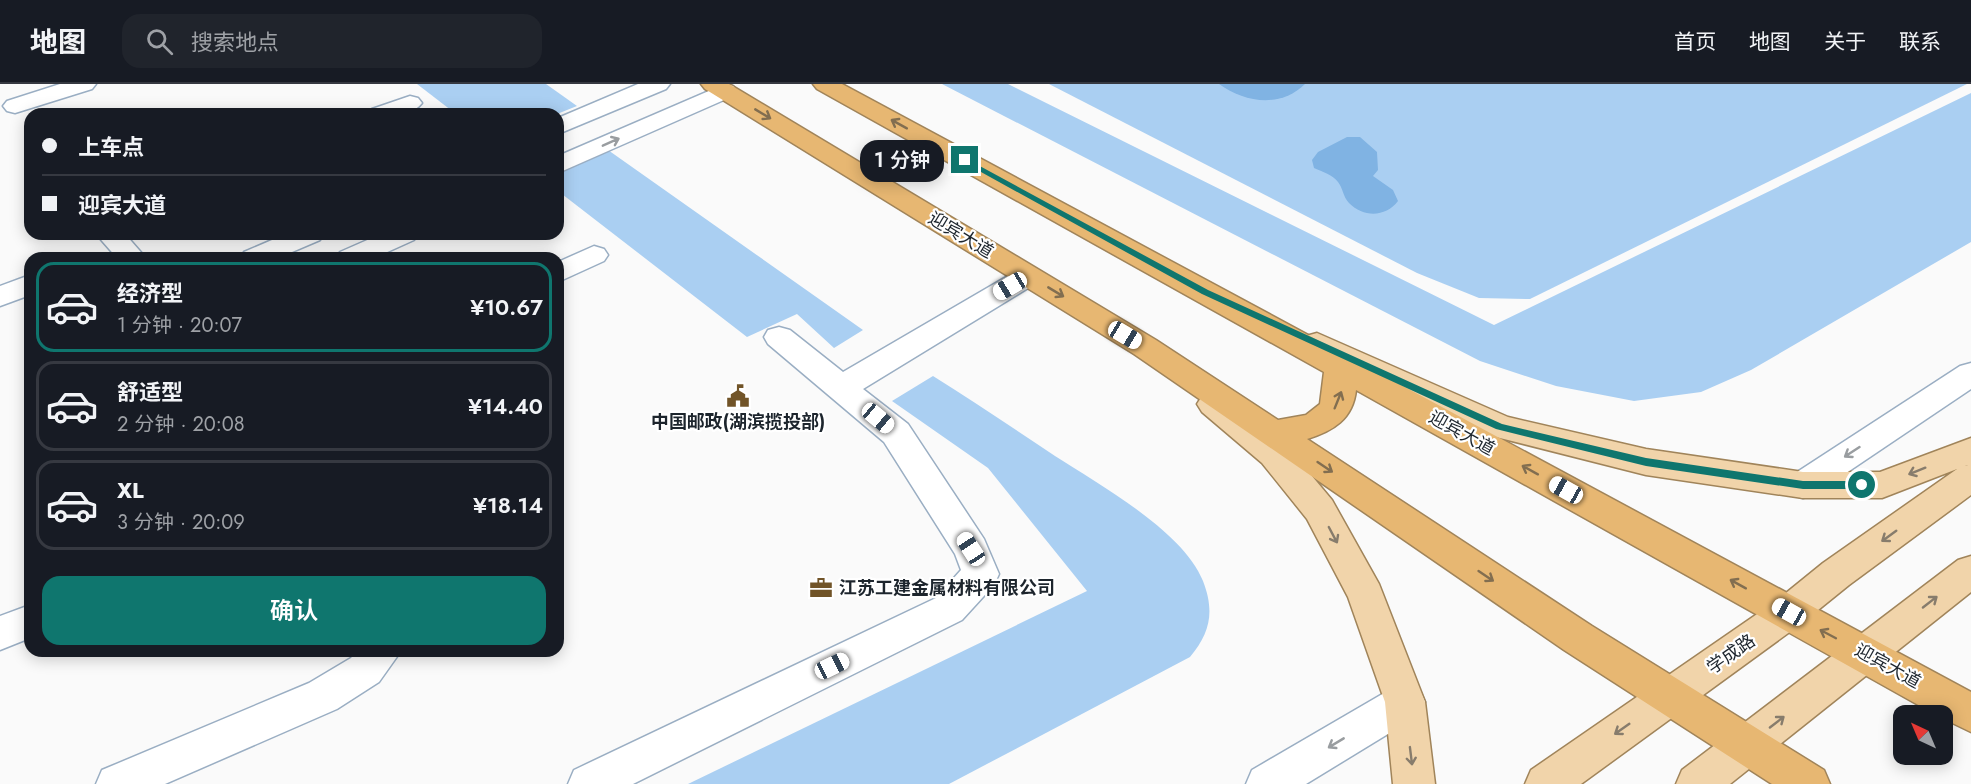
<!DOCTYPE html>
<html lang="zh">
<head>
<meta charset="utf-8">
<style>
	:root { --surface:#171b24; --page:#20242c; --text:#f1f3f6; --muted:#9ea1a6; --line:#363941; --accent:#0f766e }
	body { margin:0; font-family:Jost,"Noto Sans SC",sans-serif; background:var(--page); color:var(--text); height:100vh; display:flex; flex-direction:column; font-size:22px; white-space:nowrap }
	* { box-sizing:border-box; margin:0 }
	p { font-size:20px; color:var(--muted) }
	.icon { flex:none; width:33px; height:33px; fill:none; stroke:currentColor; stroke-width:2; stroke-linecap:round; stroke-linejoin:round }
	.map { position:relative; flex:1; overflow:hidden }
	.details { position:absolute; left:24px; top:168px; width:540px; height:405px; display:flex; flex-direction:column; background:var(--surface); border-radius:18px; box-shadow:0 3px 15px #0003 }
	.details>* { flex:none }
	.hud { position:absolute; left:24px; top:24px; width:540px; height:132px; border-radius:18px; box-shadow:0 3px 15px #0003; display:grid; align-content:center; height:132px; padding:0 18px; background:var(--surface) }
	.needle { width:39px; rotate:316deg }
	.controls { position:absolute; left:1893px; top:621px; display:grid; gap:12px }
	.controls a { display:grid; place-items:center; width:60px; height:60px; border-radius:12px; background:var(--surface); box-shadow:0 3px 15px #0003; font-size:30px }
	.end { position:absolute; width:27px; height:27px; margin:-14px; border:8px solid #0f766e; background:#fff; box-shadow:0 0 0 3px #fff }
	.from { border-radius:50% }
	.bubble { position:absolute; height:42px; border-radius:18px; background:var(--surface); box-shadow:0 3px 15px #0003; font-size:20px; font-weight:600; line-height:42px; text-align:center }
	.car { position:absolute; width:18px; height:36px; margin:-18px -9px; border-radius:8px; box-shadow:0 0 4px 2px #0007; background:linear-gradient(#fff 24%,#345 0 40%,#fff 0 76%,#345 0 86%,#fff 0) }
	.hud b { display:flex; align-items:center; gap:21px; height:57px; font-size:22px }
	.hud b+b { border-top:2px solid var(--line) }
	.hud i { width:15px; height:15px; background:var(--text) }
	ul { padding:10px 0 0; list-style:none }
	li { display:flex; align-items:center; gap:18px; height:90px; margin:0 12px 9px; padding:0 6px; border:3px solid var(--line); border-radius:18px }
	li div { flex:1 }
	li b { display:block; font-size:22px }
	li em { font-style:normal; font-weight:600 }
	li.active { border-color:var(--accent) }
	li>.icon { width:54px; height:54px; stroke-width:1.5 }
	.action { display:flex; gap:12px; margin-top:auto; padding:12px 18px }
	.action a { flex:1; height:69px; border-radius:18px; background:var(--accent); color:#fff; font-size:24px; font-weight:600; line-height:69px; text-align:center }
	header { display:flex; align-items:center; gap:36px; box-sizing:border-box; height:84px; padding:0 30px; background:var(--surface); border-bottom:2px solid var(--line) }
	header strong { font-size:28px }
	nav { display:flex; gap:33px; margin-inline-start:auto; font-size:21px }
	.search { width:420px; height:54px; background:var(--page); display:flex; align-items:center; gap:15px; box-sizing:border-box; padding:0 21px; border-radius:18px; color:var(--muted); font-size:22px }
	.map>svg:first-child { display:block }
	.green { fill:#aacff2 }
	.water { fill:#80b3e3 }
	.lines { fill:none; stroke-linecap:round; stroke-linejoin:round }
	.minor-casing { stroke:#9aaec3; stroke-width:3 }
	.major-casing { stroke:#a0845a; stroke-width:3 }
	.highway-casing { stroke:#a0845a; stroke-width:3 }
	.minor { fill:#fff; fill-rule:evenodd }
	.major { fill:#f1d4aa; fill-rule:evenodd }
	.highway { fill:#e7b772; fill-rule:evenodd }
	.oneway { stroke:#826e50 }
	.oneway2 { stroke:#999da0 }
	.oneway3 { stroke:#877c6c }
	.route { fill:#0f766e }
	.labels { text-anchor:middle; dominant-baseline:central; stroke-width:4.5; stroke-linejoin:round; paint-order:stroke }
	.street-label { font-size:18px; fill:#1d252d; stroke:#fff }
	.poi-label { font-size:18px; font-weight:bold; fill:#1d252d; stroke:#fff }
</style>
</head>
<body>
<header>
<strong>地图</strong>
<div class="search"><svg class="icon" aria-label="search" viewBox="0 0 24 24"><circle cx="10" cy="10" r="6"/><path d="M15 15l6 6"/></svg>搜索地点</div>
<nav><a>首页</a><a>地图</a><a>关于</a><a>联系</a></nav>
</header>
<div class="map">
<svg width="1971" height="700" viewBox="0 0 1971 700">
	<rect width="100%" height="100%" fill="#fafafa"/>
	<g class="green">
		<path d="M417,0H546L577,22L557,30H456Z"/>
		<path d="M942,0H1008L1494,241L1971,9V158L1751,286L1701,308L1634,317L1556,302L1480,277Z"/>
		<path d="M1049,0H1967L1530,215L1479,214L1417,189Z"/>
		<path d="M608,66L863,246L834,264L797,230L747,253L558,107V88Z"/>
		<path d="M933,292C974,318 1015,345 1055,372C1100,401 1183,447 1203,497C1215,528 1210,549 1190,573L949,700H688L1087,507L988,384L892,317Z"/>
	</g>
	<g class="water">
		<path d="M1219,0H1305C1281,24 1245,19 1219,0Z"/>
		<path d="M1347,53H1360L1377,68L1378,86L1373,92L1393,106L1398,117C1386,133 1364,134 1349,119C1343,113 1343,104 1338,98C1333,91 1321,87 1314,84L1312,76L1318,68Z"/>
	</g>
	<g class="lines">
		<g class="minor-casing">
			<g id="minor">
				<path d="M60,0H96L92,5L15,29L7,27L3,22L7,17Z"/>
				<path d="M638,0H670L666,5L558,50V34Z"/>
				<path d="M725,0L733,2L737,7L733,12L558,89V72Z"/>
				<path d="M410,12L418,14L422,19C411,34 385,30 368,30L372,25Z"/>
				<path d="M96,150H125L146,174H117Z"/>
				<path d="M286,150H324L320,156L278,174H240L244,168Z"/>
				<path d="M381,150H418L414,156L374,174H336L340,168Z"/>
				<path d="M594,162L604,165L608,171L604,177L558,198V178Z"/>
				<path d="M1028,183L1038,186L1042,192L1038,198L863,305L908,340L984,455L999,490L994,501L962,536L633,700H568L574,686L936,514L961,486L955,470L884,358L768,260L764,253L768,246L779,243L790,246L843,288L1018,186Z"/>
				<path d="M30,191V211L0,222V202Z"/>
				<path d="M1971,279V305L1815,410L1803,414L1791,410L1786,401L1791,392L1960,282Z"/>
				<path d="M30,521V554L0,566V532Z"/>
				<path d="M357,567H401L379,598L337,625L165,700H96L102,686L309,599L351,574Z"/>
				<path d="M1405,600L1419,605L1425,618L1419,631L1306,700H1246L1252,686L1391,605Z"/>
			</g>
		</g>
		<g class="major-casing">
			<g id="major">
				<path d="M1317,249L1508,333L1646,365L1803,388H1880L1971,354V380L1965,382L1971,380V411L1849,501L1802,539L1581,700H1525L1531,686L1776,517L1823,479L1957,385L1882,414H1803L1646,391L1488,351L1306,266L1302,259L1306,252Z"/>
				<path d="M1213,309L1224,312L1286,361L1332,416L1379,500L1425,618L1435,700H1393L1385,618L1348,513L1307,435L1262,379L1202,328L1197,320L1202,312Z"/>
				<path d="M1971,472V508L1730,700H1676L1682,686L1958,476Z"/>
			</g>
		</g>
		<g class="highway-casing">
			<path id="highway" d="M701,0H729L1156,256L1278,336L1306,331L1320,320L1324,288L817,5L813,0H842L1971,608V648L1942,634V632H1938L1356,306C1353,335 1333,347 1307,355L1592,542L1824,686L1830,700H1772L1564,566L1134,270L705,5Z"/>
		</g>
		<use href="#minor" class="minor"/>
		<use href="#major" class="major"/>
		<use href="#highway" class="highway"/>
	</g>
	<defs><path id="oneway-shaft" d="M-6 0H5M1.5-3L5.5 0L1.5 3" fill="none" stroke-width="1.6" stroke-linecap="round" stroke-linejoin="round" transform="scale(1.5)"/></defs>
	<g class="oneway">
		<use href="#oneway-shaft" transform="translate(763 30) rotate(31)"/>
		<use href="#oneway-shaft" transform="translate(899 40) rotate(-151)"/>
		<use href="#oneway-shaft" transform="translate(1056 208) rotate(31)"/>
		<use href="#oneway-shaft" transform="translate(1338 316) rotate(-68)"/>
		<use href="#oneway-shaft" transform="translate(1325 383) rotate(34)"/>
		<use href="#oneway-shaft" transform="translate(1530 386) rotate(-151)"/>
		<use href="#oneway-shaft" transform="translate(1486 492) rotate(34)"/>
		<use href="#oneway-shaft" transform="translate(1738 500) rotate(-151)"/>
		<use href="#oneway-shaft" transform="translate(1828 550) rotate(-152)"/>
	</g>
	<g class="oneway2">
		<use href="#oneway-shaft" transform="translate(611 58) rotate(-24)"/>
		<use href="#oneway-shaft" transform="translate(1852 368) rotate(147)"/>
		<use href="#oneway-shaft" transform="translate(1336 659) rotate(149)"/>
	</g>
	<g class="oneway3">
		<use href="#oneway-shaft" transform="translate(1917 387) rotate(158)"/>
		<use href="#oneway-shaft" transform="translate(1333 451) rotate(62)"/>
		<use href="#oneway-shaft" transform="translate(1889 452) rotate(144)"/>
		<use href="#oneway-shaft" transform="translate(1930 518) rotate(-38)"/>
		<use href="#oneway-shaft" transform="translate(1777 638) rotate(-38)"/>
		<use href="#oneway-shaft" transform="translate(1622 645) rotate(145)"/>
		<use href="#oneway-shaft" transform="translate(1411 672) rotate(83)"/>
	</g>
	<path class="route" d="M965,74L1208,206L1502,340L1646,374L1803,397H1862L1867,401L1862,405H1803L1646,382L1496,345L1202,210L963,78Z"/>
	<defs>
		<g id="civic-bare" transform="scale(1.8)"><path d="M-.6-6.5H3V-4.5H.6V-3L4-1V1h2V6H-6V1h2V-1L-.6-3ZM-1.2 2.5V6h2.4V2.5Z" fill="#715428" stroke="#fff" stroke-width="2.5" paint-order="stroke"/></g>
		<g id="office-bare" transform="scale(1.8)"><path d="M-6-3h4V-5.5h4V-3h4V5H-6ZM-1-4.5V-3h2v-1.5ZM-6 0V1H6V0Z" fill="#715428" stroke="#fff" stroke-width="2.5" paint-order="stroke"/></g>
	</defs>
	<g fill-rule="evenodd">
		<use href="#civic-bare" x="738" y="312"/>
		<use href="#office-bare" x="821" y="504"/>
	</g>
	<g class="labels">
		<g class="street-label">
			<text transform="translate(961 151) rotate(31)">迎宾大道</text>
			<text transform="translate(1462 349) rotate(29)">迎宾大道</text>
			<text transform="translate(1731 570) rotate(-35)">学成路</text>
			<text transform="translate(1888 582) rotate(29)">迎宾大道</text>
		</g>
		<g class="poi-label">
			<text x="738" y="338">中国邮政(湖滨揽投部)</text>
			<text x="839" y="504" text-anchor="start">江苏工建金属材料有限公司</text>
		</g>
	</g>
</svg>
<div class="controls">
<a><svg class="needle" viewBox="-14 -14 28 28"><path d="M0-13l5 13h-10z" fill="#e53935"/><path d="M0 13l5-13h-10z" fill="#9ea1a6"/></svg></a>
</div>
<i class="end from" style="left:1862px;top:401px"></i>
<i class="end" style="left:965px;top:76px"></i>
<div class="bubble" style="left:860px;top:56px;width:84px">1 分钟</div>
<i class="car" style="left:1010px;top:202px;rotate:239deg"></i>
<i class="car" style="left:1125px;top:251px;rotate:121deg"></i>
<i class="car" style="left:878px;top:334px;rotate:130deg"></i>
<i class="car" style="left:1566px;top:406px;rotate:299deg"></i>
<i class="car" style="left:971px;top:465px;rotate:327deg"></i>
<i class="car" style="left:1789px;top:528px;rotate:299deg"></i>
<i class="car" style="left:832px;top:582px;rotate:64deg"></i>
<div class="hud">
<b><i class="from"></i>上车点</b>
<b><i></i>迎宾大道</b>
</div>
<section class="details">
<ul>
<li class="active"><svg class="icon" aria-label="car" viewBox="0 0 24 24"><path d="M5 17H2v-5l4-1 3-4h7l3 4 3 1v5h-3M9 17h6M6 11h13"/><circle cx="7" cy="17" r="2"/><circle cx="17" cy="17" r="2"/></svg><div><b>经济型</b><p>1 分钟 · 20:07</p></div><em>¥10.67</em></li>
<li><svg class="icon" aria-label="car" viewBox="0 0 24 24"><path d="M5 17H2v-5l4-1 3-4h7l3 4 3 1v5h-3M9 17h6M6 11h13"/><circle cx="7" cy="17" r="2"/><circle cx="17" cy="17" r="2"/></svg><div><b>舒适型</b><p>2 分钟 · 20:08</p></div><em>¥14.40</em></li>
<li><svg class="icon" aria-label="car" viewBox="0 0 24 24"><path d="M5 17H2v-5l4-1 3-4h7l3 4 3 1v5h-3M9 17h6M6 11h13"/><circle cx="7" cy="17" r="2"/><circle cx="17" cy="17" r="2"/></svg><div><b>XL</b><p>3 分钟 · 20:09</p></div><em>¥18.14</em></li>
</ul>
<div class="action"><a>确认</a></div>
</section>
</div>
</body>
</html>
